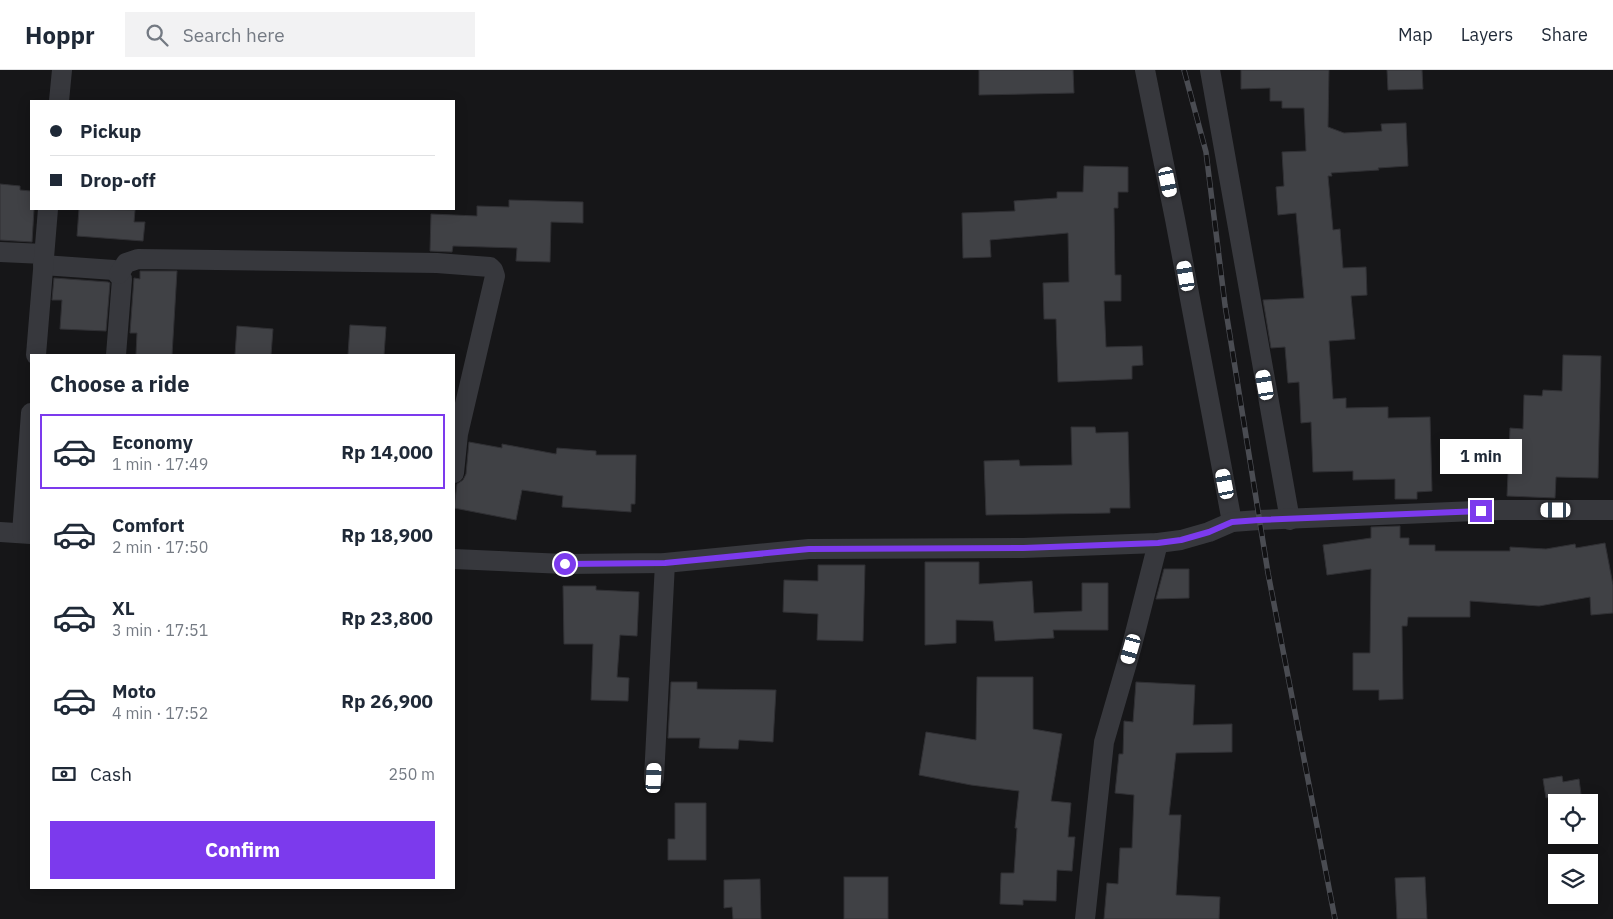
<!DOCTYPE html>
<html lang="en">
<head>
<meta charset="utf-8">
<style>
	:root { --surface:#fff; --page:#f2f2f3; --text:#1f2937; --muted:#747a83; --line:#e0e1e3; --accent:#7c3aed }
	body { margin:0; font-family:"IBM Plex Sans",sans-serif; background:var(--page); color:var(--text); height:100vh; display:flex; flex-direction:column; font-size:19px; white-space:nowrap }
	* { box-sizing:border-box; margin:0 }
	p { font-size:16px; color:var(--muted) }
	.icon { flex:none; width:28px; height:28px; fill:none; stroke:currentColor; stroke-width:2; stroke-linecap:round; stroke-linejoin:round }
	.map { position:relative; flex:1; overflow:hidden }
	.drawer { position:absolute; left:30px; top:284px; width:425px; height:535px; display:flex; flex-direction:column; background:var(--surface); border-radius:0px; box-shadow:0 2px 12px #0003 }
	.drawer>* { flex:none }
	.guide { position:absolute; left:30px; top:30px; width:425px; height:110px; border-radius:0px; box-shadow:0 2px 12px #0003; display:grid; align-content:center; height:110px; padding:0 20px; background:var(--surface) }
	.tools { position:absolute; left:1548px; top:724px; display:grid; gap:10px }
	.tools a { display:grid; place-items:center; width:50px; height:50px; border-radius:0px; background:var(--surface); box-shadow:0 2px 12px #0003; font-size:25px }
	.end { position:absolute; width:22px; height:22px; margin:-11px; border:6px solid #7c3aed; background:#fff; box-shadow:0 0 0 2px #fff }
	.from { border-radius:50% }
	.bubble { position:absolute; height:35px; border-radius:0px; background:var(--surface); box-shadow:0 2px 12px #0003; font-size:16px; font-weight:800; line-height:35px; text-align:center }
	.car { position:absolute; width:15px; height:30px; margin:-15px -8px; border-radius:6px; box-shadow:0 0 4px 1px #0007; background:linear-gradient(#fff 24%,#345 0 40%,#fff 0 76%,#345 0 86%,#fff 0) }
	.guide b { display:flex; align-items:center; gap:18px; height:48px; font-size:19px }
	.guide b+b { border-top:1px solid var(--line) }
	.guide i { width:12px; height:12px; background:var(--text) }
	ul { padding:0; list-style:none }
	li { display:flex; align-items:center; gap:15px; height:75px; margin:0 10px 8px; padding:0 10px; border:2px solid transparent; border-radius:0px }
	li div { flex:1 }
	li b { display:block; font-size:19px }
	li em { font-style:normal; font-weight:800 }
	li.on { border-color:var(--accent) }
	li>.icon { width:45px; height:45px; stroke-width:1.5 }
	h2 { padding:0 20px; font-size:22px; line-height:60px }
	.pay { display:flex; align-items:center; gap:12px; height:55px; padding:0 20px; font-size:19px }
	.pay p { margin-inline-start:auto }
	.cta { display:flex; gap:10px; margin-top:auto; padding:10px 20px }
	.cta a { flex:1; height:58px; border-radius:0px; background:var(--accent); color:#fff; font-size:20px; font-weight:800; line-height:58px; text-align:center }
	header { display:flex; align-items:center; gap:30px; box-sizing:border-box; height:70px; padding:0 25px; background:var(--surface); border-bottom:1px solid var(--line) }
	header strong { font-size:24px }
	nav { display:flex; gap:28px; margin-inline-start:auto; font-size:18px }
	.search { width:350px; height:45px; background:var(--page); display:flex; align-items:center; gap:12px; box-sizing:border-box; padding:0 18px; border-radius:0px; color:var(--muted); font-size:19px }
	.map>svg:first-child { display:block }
	.building { fill:#404145; stroke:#303034 }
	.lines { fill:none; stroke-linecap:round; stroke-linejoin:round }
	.street { stroke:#37383d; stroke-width:20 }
	.rail-casing { stroke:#4a4c52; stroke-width:5.5 }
	.rail { stroke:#111113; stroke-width:4; stroke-dasharray:11; stroke-linecap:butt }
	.route { stroke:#7c3aed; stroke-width:6 }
</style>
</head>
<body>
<header>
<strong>Hoppr</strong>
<div class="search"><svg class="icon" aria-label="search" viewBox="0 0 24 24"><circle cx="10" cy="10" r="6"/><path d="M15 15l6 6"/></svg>Search here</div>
<nav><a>Map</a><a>Layers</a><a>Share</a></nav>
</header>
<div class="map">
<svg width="1613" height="849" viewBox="0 0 1613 849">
	<rect width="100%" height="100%" fill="#161618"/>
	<g class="building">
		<path d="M979,0H1073L1074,23L979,25Z"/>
		<path d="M1241,0H1329L1328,57L1344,63L1382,61L1381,54L1406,53L1408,96L1378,98L1379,100L1331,103L1332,106H1328L1333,160L1340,159L1343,198L1366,197L1367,225L1351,226L1355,269L1329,271L1333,329L1346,328V338L1388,337V348L1430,347L1432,421L1417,422V429H1395V409L1353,410V401L1313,402L1311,352L1301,353L1299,312L1288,313L1285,277L1271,278L1263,230L1304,228L1296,143L1278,145L1276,117L1284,116L1282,82L1306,81L1304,38H1282V31H1270V18L1241,19Z"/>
		<path d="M1387,0H1422L1423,19L1388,20Z"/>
		<path d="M1084,96L1128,97V122H1118V138H1114L1115,205H1121V231H1104L1106,277L1142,276L1143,295L1132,296V309L1058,312L1056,249H1044L1043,213L1069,212L1068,163L990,170L991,187L963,188L962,143L1015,141L1014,131L1057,128V122H1083Z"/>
		<path d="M0,114L20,116V120L31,121V139H34L32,172L0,170Z"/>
		<path d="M509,130L583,132V153L551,152L550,192L516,191L517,178L453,176L452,182L430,181L431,144L477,146V136L509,137Z"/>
		<path d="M79,139L135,140L134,152H145L143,171L77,166Z"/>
		<path d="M140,201H177L172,285H136L137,263H130L134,208L140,209Z"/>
		<path d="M54,208L108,212L110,213L106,261L60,259L62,230H52Z"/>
		<path d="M350,255L386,257L384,285H348Z"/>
		<path d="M237,256L273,259L271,285H235Z"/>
		<path d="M1563,285L1601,286L1598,408L1556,407L1555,428L1507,426L1510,358L1523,359L1524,325L1542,326L1543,320L1562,321Z"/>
		<path d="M1071,357H1095L1096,363L1128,362L1130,438H1110V443L986,445L984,391L1019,390L1020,396L1072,395Z"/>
		<path d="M469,372L502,378V374L556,384L557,378L596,381V385H636L635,434H631V442L562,437L563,426L522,420L516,450L454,438L457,414L463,410L466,404Z"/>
		<path d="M1400,456V468H1409V475H1435V481H1510V477L1546,479L1575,474L1576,478L1605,473L1613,515V543L1591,545L1590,527L1539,536L1470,531V547H1408L1407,556H1402L1403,629L1379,630V620H1353V583H1370L1371,499L1327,505L1323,475L1371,468V457Z"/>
		<path d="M925,492H979V514L1032,511L1034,543L1082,541V513H1108V560H1053L1054,568L995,571L993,551L956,550V573L925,575Z"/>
		<path d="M818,495H865L863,571L817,570L818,544L783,542L784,510L818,511Z"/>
		<path d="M1164,499H1189V528L1156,529Z"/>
		<path d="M563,516H596V520L639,522L637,566L620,565L617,607L629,608L628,631L591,630L593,574H564Z"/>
		<path d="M977,607H1033V659L1062,664L1051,731L1071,733L1068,767H1075L1072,801L1057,800L1056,831L1023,830V835L1000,834L1001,803H1014L1017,758H1015L1019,721L971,715L919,705L926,662L976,670Z"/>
		<path d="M671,612H697V619L776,620L773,672L739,670L738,679L699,678L700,668H668Z"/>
		<path d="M1136,612L1195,615L1193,655L1232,654V682L1176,683L1169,745H1181L1176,825L1220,827L1219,849H1104L1107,813L1118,814L1120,778H1132L1134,725L1115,723L1119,684H1123L1124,651L1133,652Z"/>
		<path d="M1562,706L1563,712L1579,709L1582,732H1555L1554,726L1546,728L1543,709Z"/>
		<path d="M675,733H706V790H668V769H675Z"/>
		<rect x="844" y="807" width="44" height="42"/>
		<path d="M1425,807L1427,849H1397L1395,808Z"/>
		<path d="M760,809L761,849H733L732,837L724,838V810Z"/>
	</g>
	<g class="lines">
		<g class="street">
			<path d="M1145,0L1175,149L1232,452"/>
			<path d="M1210,0L1290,450"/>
			<path d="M59,31L62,0"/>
			<path d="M0,182L44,184"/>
			<path d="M43,195L114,200L122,209L116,285"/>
			<path d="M119,204L126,193L138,189L437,193L490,197L493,200L495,206L458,364L454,403"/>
			<path d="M36,285L48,139"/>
			<path d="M0,462L31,464"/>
			<path d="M22,463L31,343"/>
			<path d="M454,489L565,494L665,493L809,479L1023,478L1158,473L1181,470L1209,462L1232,452L1259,450L1500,440H1613"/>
			<path d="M654,708L665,493"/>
			<path d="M1085,849L1104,672L1131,579L1158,473"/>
		</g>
		<g class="rail-casing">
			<path id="rail" d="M1184,0L1206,82L1225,235L1268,503L1335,849"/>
		</g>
		<use href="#rail" class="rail"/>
	</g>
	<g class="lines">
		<path class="route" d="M565,494L665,493L809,479L1023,478L1158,473L1181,470L1209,462L1232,452L1259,450L1481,441"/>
	</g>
</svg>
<div class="tools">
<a><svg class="icon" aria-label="locate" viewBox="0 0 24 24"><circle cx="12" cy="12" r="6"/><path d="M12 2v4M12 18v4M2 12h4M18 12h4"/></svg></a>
<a><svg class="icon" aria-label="layers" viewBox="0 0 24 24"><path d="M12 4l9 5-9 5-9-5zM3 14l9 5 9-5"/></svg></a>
</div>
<i class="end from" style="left:565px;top:494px"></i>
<i class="end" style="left:1481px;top:441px"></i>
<div class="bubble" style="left:1440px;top:369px;width:82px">1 min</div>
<i class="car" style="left:1168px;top:112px;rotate:168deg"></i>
<i class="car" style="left:1186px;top:206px;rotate:350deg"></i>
<i class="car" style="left:1265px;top:315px;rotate:350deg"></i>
<i class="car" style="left:1225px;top:414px;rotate:349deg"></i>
<i class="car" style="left:1556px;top:440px;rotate:270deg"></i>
<i class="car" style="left:1131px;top:579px;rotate:196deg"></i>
<i class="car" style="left:654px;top:708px;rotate:3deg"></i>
<div class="guide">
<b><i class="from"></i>Pickup</b>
<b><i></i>Drop-off</b>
</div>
<section class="drawer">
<h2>Choose a ride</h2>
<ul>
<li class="on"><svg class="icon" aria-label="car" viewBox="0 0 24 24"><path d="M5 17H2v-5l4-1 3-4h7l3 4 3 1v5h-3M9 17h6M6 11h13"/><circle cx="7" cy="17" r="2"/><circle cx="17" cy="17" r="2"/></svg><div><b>Economy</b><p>1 min · 17:49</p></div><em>Rp 14,000</em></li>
<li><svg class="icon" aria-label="car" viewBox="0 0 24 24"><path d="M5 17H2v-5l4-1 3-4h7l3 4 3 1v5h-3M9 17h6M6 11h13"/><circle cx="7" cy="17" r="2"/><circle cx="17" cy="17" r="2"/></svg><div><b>Comfort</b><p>2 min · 17:50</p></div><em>Rp 18,900</em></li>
<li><svg class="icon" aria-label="car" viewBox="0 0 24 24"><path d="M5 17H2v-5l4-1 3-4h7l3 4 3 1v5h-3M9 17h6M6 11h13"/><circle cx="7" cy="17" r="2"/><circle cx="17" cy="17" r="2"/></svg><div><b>XL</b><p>3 min · 17:51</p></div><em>Rp 23,800</em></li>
<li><svg class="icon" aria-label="car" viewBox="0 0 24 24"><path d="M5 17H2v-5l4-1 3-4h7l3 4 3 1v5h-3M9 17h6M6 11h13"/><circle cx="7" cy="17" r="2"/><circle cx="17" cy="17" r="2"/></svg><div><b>Moto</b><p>4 min · 17:52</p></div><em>Rp 26,900</em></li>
</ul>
<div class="pay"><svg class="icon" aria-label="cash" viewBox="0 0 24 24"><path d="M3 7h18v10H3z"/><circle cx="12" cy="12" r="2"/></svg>Cash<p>250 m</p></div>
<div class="cta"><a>Confirm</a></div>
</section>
</div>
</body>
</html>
